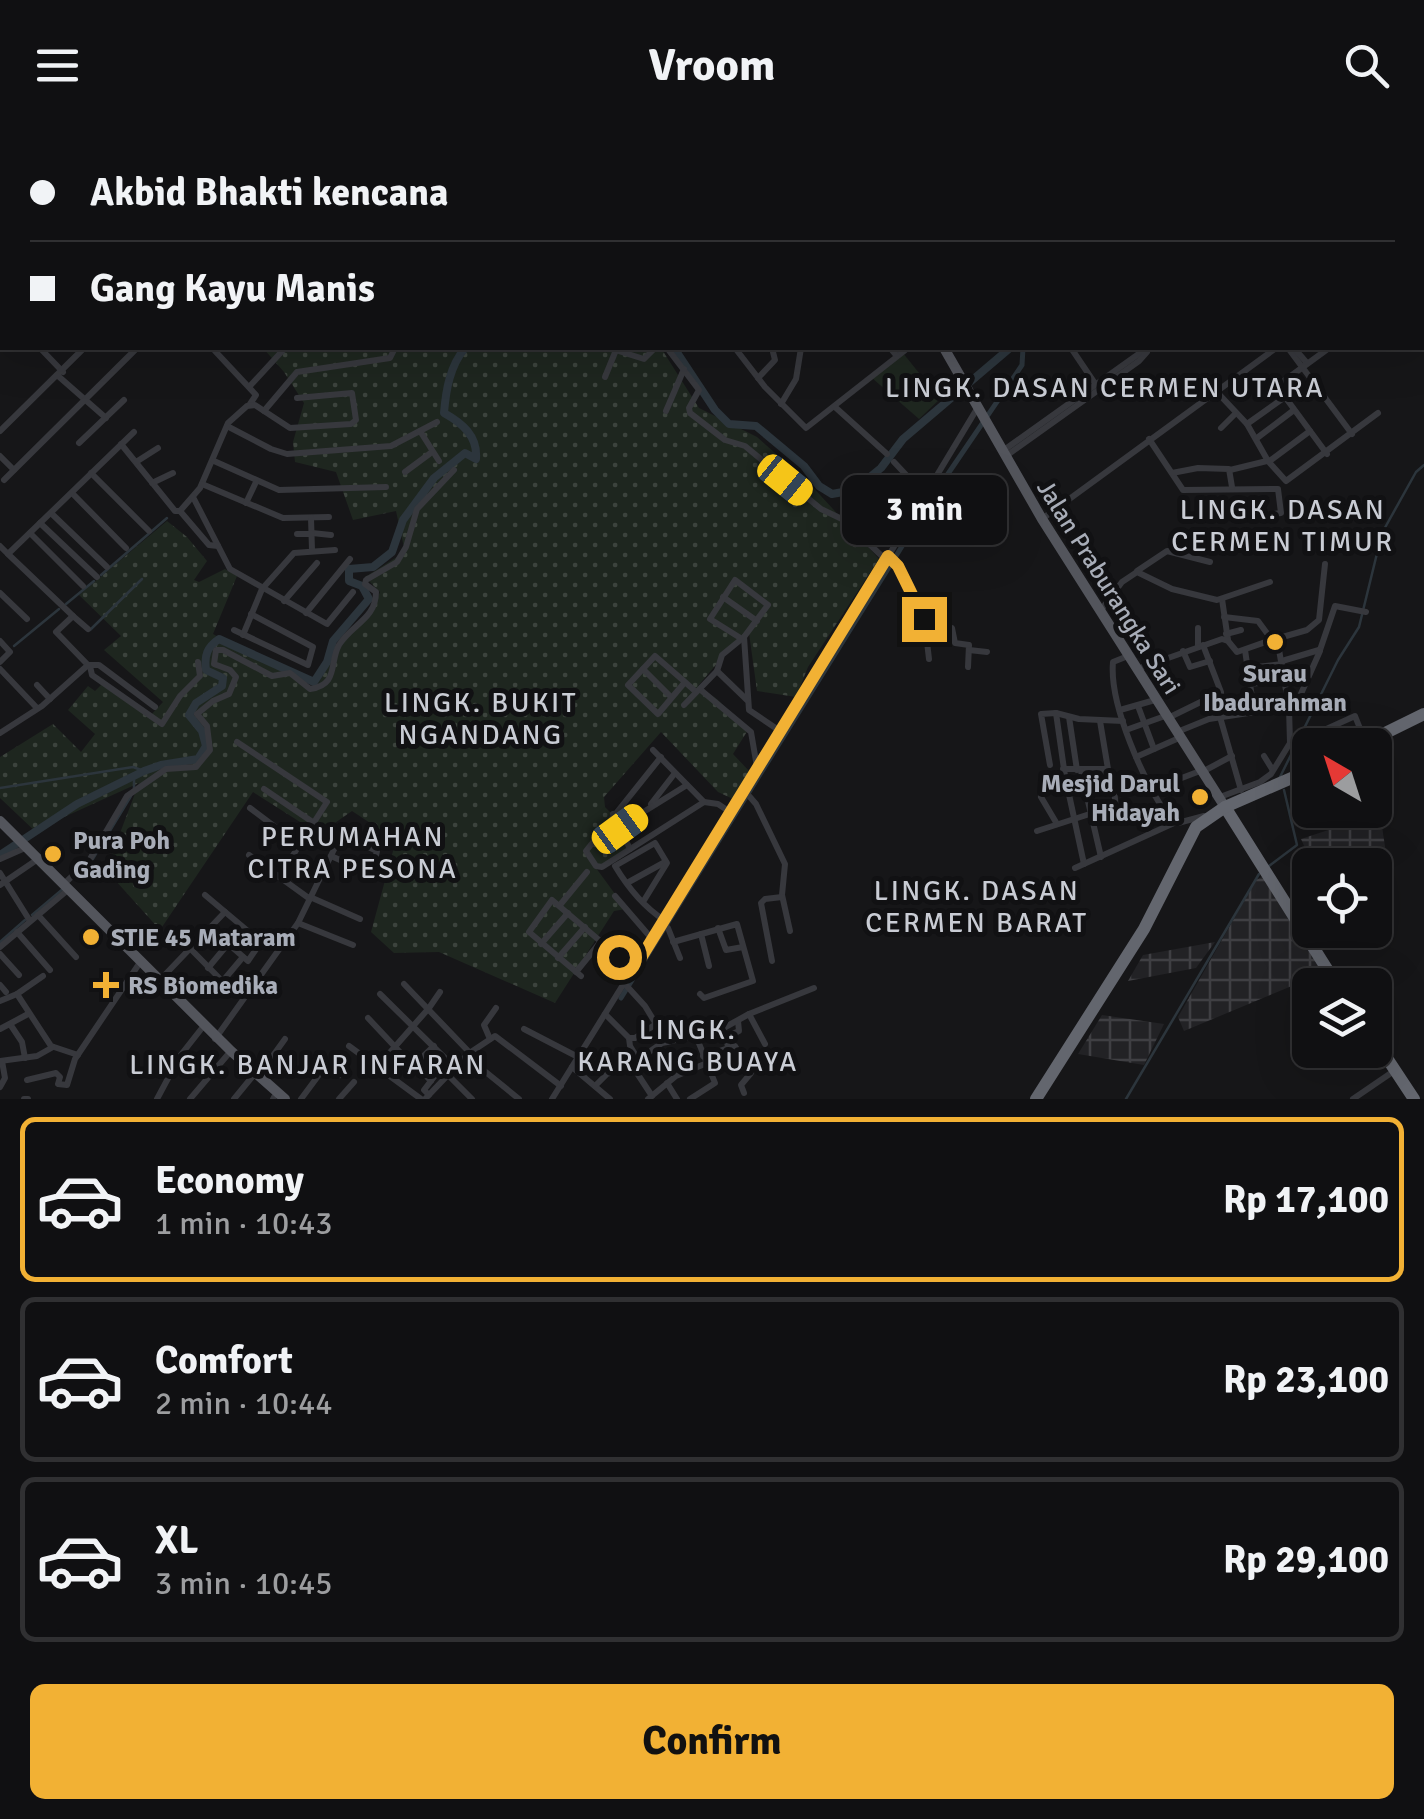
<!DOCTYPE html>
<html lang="en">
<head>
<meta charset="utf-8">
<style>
	:root { --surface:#101012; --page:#1e1e20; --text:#f1f3f6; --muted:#9c9d9f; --line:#303032; --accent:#f2b134 }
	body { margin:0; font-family:Signika,sans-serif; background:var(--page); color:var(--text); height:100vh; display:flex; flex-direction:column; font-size:38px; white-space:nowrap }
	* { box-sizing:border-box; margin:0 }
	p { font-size:32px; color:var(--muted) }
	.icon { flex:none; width:55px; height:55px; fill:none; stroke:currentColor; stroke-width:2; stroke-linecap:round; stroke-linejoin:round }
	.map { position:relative; height:969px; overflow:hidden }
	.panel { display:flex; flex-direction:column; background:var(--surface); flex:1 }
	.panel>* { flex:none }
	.guide { position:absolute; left:0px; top:0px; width:1425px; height:220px; box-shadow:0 10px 40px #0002,0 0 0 2px var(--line); display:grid; align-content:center; height:220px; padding:0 30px; background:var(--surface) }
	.needle { width:65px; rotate:321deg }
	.fabs { position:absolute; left:1292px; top:598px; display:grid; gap:20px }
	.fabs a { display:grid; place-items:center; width:100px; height:100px; border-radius:15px; background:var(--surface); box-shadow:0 10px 40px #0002,0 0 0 2px var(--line); font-size:50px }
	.end { position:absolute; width:45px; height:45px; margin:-22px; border:12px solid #f2b134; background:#111; box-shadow:0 0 0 5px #111 }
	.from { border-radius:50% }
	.bubble { position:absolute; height:70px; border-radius:15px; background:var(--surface); box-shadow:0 10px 40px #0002,0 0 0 2px var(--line); font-size:32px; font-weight:700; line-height:70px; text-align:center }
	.car { position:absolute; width:30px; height:60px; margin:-30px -15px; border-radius:12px; box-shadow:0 0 8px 2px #0007; background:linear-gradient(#f5c518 24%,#345 0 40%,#f5c518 0 76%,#345 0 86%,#f5c518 0) }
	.guide b { display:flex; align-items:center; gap:35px; height:95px; font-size:38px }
	.guide b+b { border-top:2px solid var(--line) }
	.guide i { width:25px; height:25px; background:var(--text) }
	ul { padding:18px 0 0; list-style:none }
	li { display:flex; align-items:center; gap:30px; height:165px; margin:0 20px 15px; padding:0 10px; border:5px solid var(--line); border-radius:15px }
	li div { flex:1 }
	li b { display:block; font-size:38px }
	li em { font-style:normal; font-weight:700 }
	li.current { border-color:var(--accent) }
	li>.icon { width:90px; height:90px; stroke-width:1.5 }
	.primary-button { display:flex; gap:20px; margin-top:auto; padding:20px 30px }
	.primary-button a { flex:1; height:115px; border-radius:15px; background:var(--accent); color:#111; font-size:40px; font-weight:700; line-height:115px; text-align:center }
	header { display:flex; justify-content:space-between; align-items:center; height:130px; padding:0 30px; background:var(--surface); font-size:45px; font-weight:700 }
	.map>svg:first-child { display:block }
	.industrial { fill:url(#industrial-grid) }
	.grass { fill:url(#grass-dots) }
	.park { fill:#1e261f }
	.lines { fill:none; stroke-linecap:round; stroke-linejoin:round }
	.stream { stroke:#2c353c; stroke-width:2.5 }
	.canal { stroke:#2c353c; stroke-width:5 }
	.river { stroke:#2c353c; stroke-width:8 }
	.minor { stroke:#37383d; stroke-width:6 }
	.major { stroke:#53555c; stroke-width:10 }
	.highway { stroke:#63666e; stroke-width:12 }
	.route { stroke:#f2b134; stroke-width:12 }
	.poi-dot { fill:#f2b134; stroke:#111113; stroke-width:4 }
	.labels { text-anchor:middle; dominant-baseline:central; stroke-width:10; stroke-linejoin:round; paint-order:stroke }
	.street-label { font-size:25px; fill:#a8adb8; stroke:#111113 }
	.poi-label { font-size:25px; font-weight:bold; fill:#a8adb8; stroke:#111113; text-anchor:start }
	.neighbourhood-label { font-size:28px; letter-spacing:2.5px; fill:#c9ccd4; stroke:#111113 }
</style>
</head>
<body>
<header><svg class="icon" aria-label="menu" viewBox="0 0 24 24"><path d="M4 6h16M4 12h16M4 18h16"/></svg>Vroom<svg class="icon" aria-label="search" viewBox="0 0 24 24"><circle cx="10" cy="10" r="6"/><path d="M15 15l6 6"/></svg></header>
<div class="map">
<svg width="1424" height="969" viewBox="0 0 1424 969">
	<defs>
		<pattern id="industrial-grid" width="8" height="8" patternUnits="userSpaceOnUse" patternTransform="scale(2.5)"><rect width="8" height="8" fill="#222225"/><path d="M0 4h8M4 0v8" fill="none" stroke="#3f3f43"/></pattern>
		<pattern id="grass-dots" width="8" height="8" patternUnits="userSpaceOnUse" patternTransform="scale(2.5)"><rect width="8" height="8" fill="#1e261f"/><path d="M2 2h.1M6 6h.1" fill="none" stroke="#3c433d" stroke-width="1.8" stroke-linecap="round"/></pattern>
	</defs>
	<rect width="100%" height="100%" fill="#161618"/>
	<g class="industrial">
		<path d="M1380,683L1387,730L1371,735H1313L1301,709Z"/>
		<path d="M1263,746L1323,843L1184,901L1178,887L1256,750Z"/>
		<path d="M1215,812L1196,838L1128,851L1143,825Z"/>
		<path d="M1102,885L1164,894L1144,935L1078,924Z"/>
	</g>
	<path class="grass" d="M263,218H661L699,278L757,307L809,353L879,429L808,537L796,567L757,561L749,503L741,505L698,556L717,569L748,600L733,624L750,642L733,669L718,662L661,602L604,667L605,677L611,683L627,720L596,738L626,779L614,781L555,873L439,822L394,823L371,802L396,710L352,681L319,704L253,662L160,800L106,740L139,653L62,688L38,704L0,668V627L53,594L81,622L95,604L68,580L88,556L95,561L102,554L150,586L163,572L104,520L121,506L79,465L167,391L187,407L207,431L194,450L199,452L225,439L237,446L213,504L315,559L340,515L372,481L380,462L365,447L405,422L396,381L353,390L336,342L295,332L293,312L304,273L284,242Z"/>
	<path class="park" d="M903,223L940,269L919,289L872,248Z"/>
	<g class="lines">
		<g class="stream">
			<path d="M101,445L167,388"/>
			<path d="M66,474L94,451"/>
			<path d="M90,500L142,449"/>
			<path d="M14,516L59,479"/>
			<path d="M1280,647L1338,530L1359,497L1382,403L1416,342L1424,335"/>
			<path d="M0,658L133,637L144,641"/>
			<path d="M134,659V648"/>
			<path d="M91,732L131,666"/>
			<path d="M1269,736L1297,715L1284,660"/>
			<path d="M32,785L64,758"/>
			<path d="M0,812L25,790"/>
			<path d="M1126,969L1259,744"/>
		</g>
		<path class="canal" d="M621,868L937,360L1022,235L1023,218"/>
		<g class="river">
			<path d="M1410,0L1412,2"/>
			<path d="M1120,2L1122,0"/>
			<path d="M1422,16L1424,18"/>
			<path d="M674,218L715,280L729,294L756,296L804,336L819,356L832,364L854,360L881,338L903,309L1010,218"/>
			<path d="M0,725L77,674L144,641L161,635L198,629L206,616L202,601L189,585L196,573L222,556L223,548L206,540C204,526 207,517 219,509L314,552L327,532L333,511L369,469L362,456L349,451V439L373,437L392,422L403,390L434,348L465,323L476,329C478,306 462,293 444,283C446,259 450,236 465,218"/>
		</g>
		<g class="minor">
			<path d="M19,0L21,2"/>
			<path d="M151,0L153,2"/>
			<path d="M205,0L207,2"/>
			<path d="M325,0V2"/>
			<path d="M397,0L398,2"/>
			<path d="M518,0L520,2"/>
			<path d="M582,0L584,2"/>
			<path d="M683,0L685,2"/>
			<path d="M852,0L854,2"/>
			<path d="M902,0L904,2"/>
			<path d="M948,0L950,2"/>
			<path d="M1001,0L1003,2"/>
			<path d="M734,1L735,2"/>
			<path d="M167,2L171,0"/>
			<path d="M300,2L303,0"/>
			<path d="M436,2L442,0"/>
			<path d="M482,2L484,0"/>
			<path d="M777,2L780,0"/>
			<path d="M1051,2L1054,0"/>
			<path d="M0,29L2,27"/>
			<path d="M0,46L2,49"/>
			<path d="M1422,70L1424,69"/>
			<path d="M0,76L2,79"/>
			<path d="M1422,79L1424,81"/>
			<path d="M0,97L2,95"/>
			<path d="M0,129L2,127"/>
			<path d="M1422,149L1424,147"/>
			<path d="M0,175L2,177"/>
			<path d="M1422,186L1424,191"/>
			<path d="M40,218L63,242"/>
			<path d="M609,218L644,229L655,218"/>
			<path d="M667,218L699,260L689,278L690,283L725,310L745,316L821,379L844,390L886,430"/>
			<path d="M735,218L765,257L806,298L908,218"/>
			<path d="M890,218L897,226"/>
			<path d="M1071,218L1096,255"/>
			<path d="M1288,218L1352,304"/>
			<path d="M1294,218L1307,233"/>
			<path d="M215,221L256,265L250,274"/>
			<path d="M57,245L106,288"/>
			<path d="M605,247L616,220"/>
			<path d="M758,248L775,230L773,222"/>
			<path d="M249,257L285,218"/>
			<path d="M1216,261L1247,294L1268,331L1286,351L1378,283"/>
			<path d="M781,274L796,249L801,218"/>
			<path d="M835,277L887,324"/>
			<path d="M264,281L297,242L390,228L395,218"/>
			<path d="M666,281L684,239"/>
			<path d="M1247,294L1285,267"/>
			<path d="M227,296L271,319L287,324L391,316L437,292"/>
			<path d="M1221,298L1235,284"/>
			<path d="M0,301L84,218"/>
			<path d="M420,301L439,331"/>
			<path d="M1257,308L1294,280"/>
			<path d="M1149,309L1183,360L1278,359L1281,383L1260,386"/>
			<path d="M79,313L124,270"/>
			<path d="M121,314L175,381H180L200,358L228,293L247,276L255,275L290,298L351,294L356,290L352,263L297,268"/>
			<path d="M1004,320L1140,223"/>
			<path d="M1327,324L1277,256L1329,218"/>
			<path d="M0,326L14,340"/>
			<path d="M1006,326L1139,231L1147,222"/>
			<path d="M214,331L279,360L386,357"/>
			<path d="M136,332L158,318"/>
			<path d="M894,332L925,365"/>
			<path d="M1230,340L1271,330L1310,301"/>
			<path d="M405,342L432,322"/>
			<path d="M91,343L149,401"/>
			<path d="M1172,343L1198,338L1229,339L1232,357"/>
			<path d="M4,350L137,218"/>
			<path d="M152,353L173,343"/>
			<path d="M202,354L283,388L329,387"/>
			<path d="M72,363L126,418"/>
			<path d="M889,364L910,389"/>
			<path d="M193,367L230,439L327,494L353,462"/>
			<path d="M246,373L256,352"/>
			<path d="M180,381L209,415L218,416"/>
			<path d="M51,383L107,437"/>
			<path d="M311,388L312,420"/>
			<path d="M1042,389L1276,218"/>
			<path d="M40,393L97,447"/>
			<path d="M30,403L83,456"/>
			<path d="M312,403L331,405"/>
			<path d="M297,404H312"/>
			<path d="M0,416L8,424L134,302"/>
			<path d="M8,424L73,486L56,502L88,535"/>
			<path d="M889,425C916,448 926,496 929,529"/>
			<path d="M1137,441L1167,421L1210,432"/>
			<path d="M0,463L27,489"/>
			<path d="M723,467L757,491"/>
			<path d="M1222,469L1228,510"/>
			<path d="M284,471L317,433"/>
			<path d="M1101,480L1122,452L1137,442L1172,459L1217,470L1270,452"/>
			<path d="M306,483L350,429"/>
			<path d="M73,486L88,499"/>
			<path d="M1224,487L1258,491L1272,510"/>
			<path d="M926,496L952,498L955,513L969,515L968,537"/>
			<path d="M234,500L308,535L313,517L251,484"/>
			<path d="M1226,504L1241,500"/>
			<path d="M243,505L262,459L294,423L335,420"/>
			<path d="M744,507L749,580L780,601"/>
			<path d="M1279,508L1307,500L1319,490L1325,434"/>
			<path d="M0,511L10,522L0,532"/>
			<path d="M1198,515V498"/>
			<path d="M969,520L987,522"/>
			<path d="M1320,520L1335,476L1366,482"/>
			<path d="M1183,521L1190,537L1210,531"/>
			<path d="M1128,526L1113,532C1109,575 1144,652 1169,688L1178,693L1204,686"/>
			<path d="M1282,531L1319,520"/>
			<path d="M90,536L92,545L162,594L180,566L200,546L198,532"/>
			<path d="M1248,538L1282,534"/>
			<path d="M0,539L37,578"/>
			<path d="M643,539L670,566"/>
			<path d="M1137,539L1222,509L1228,511L1237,522L1277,508L1289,578"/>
			<path d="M717,541L747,570"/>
			<path d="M1285,547L1311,540"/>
			<path d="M685,552L655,526L628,555L658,584L685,552L695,561"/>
			<path d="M1250,554L1285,550"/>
			<path d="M37,555L50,569"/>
			<path d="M702,561L751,602L757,637"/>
			<path d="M684,575L717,541L722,525L744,507L768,475L735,450L710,489L742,509"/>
			<path d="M1290,575H1296L1320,521"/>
			<path d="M1138,576L1154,619"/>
			<path d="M1207,576L1251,566"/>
			<path d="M1120,580L1155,570"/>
			<path d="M1056,583L1065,646L1084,734"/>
			<path d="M1069,587L1077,640"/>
			<path d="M1220,587L1241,660"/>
			<path d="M1168,588L1221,562L1203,515"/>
			<path d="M1126,600L1165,586"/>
			<path d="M1177,602L1209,589L1255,582"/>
			<path d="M0,603L42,576L88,535H99L155,577"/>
			<path d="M237,612L327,672L279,747"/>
			<path d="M1311,615V606L1355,586L1361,601L1333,615"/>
			<path d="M653,620L704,672L718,674L730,682"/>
			<path d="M1264,626L1272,639"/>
			<path d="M661,627L586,721L596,736L602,737L704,672"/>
			<path d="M1136,627L1179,608"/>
			<path d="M1050,635L1041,584L1056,583L1079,589L1123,591"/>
			<path d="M1063,639H1108L1100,591"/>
			<path d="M1081,641L1101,727"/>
			<path d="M1099,641L1114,659L1116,679"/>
			<path d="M1202,642L1232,626"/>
			<path d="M264,659L314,693"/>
			<path d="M743,659L756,674L785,734L782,765L790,801"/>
			<path d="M1153,659L1200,641"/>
			<path d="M1041,667L1057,694"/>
			<path d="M1220,667L1260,652L1271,644L1290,613L1289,578L1254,581L1245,520"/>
			<path d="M651,674L675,643"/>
			<path d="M250,678L299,715"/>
			<path d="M613,684L630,719"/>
			<path d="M1037,701L1099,681L1134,680L1168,688"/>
			<path d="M595,712L687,655"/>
			<path d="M249,725L310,769"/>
			<path d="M331,726L367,742L373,738L377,721L342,705"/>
			<path d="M0,729L25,718"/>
			<path d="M1075,738L1174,693"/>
			<path d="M0,743L30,791"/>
			<path d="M65,753L90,729L127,666L166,639L196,637L210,620L207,596L197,584L213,571L229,564L236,547L230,540L214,534L216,520H223L272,546L290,543L310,559C339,555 329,533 339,515C352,494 376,489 376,462L365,454L366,450L397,432L406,417L417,379L454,340"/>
			<path d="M627,753L665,732"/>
			<path d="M0,755L38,729"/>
			<path d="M205,765L261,812L248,831L210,798"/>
			<path d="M615,766L652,809"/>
			<path d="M310,767L360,789"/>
			<path d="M643,772L667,733L655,713L615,736C627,756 644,777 664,790"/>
			<path d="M560,775L587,742"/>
			<path d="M38,785L76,827"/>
			<path d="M298,793L353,815"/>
			<path d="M662,793L668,798L680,828"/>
			<path d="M718,798L726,820L743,817"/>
			<path d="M173,801L228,857"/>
			<path d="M17,802L50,840"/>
			<path d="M701,804L709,836"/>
			<path d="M673,812L737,794L753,851L704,868L700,864"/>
			<path d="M541,814L568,783"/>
			<path d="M0,817L69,759"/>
			<path d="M0,824L19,845"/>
			<path d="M558,828L585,797"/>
			<path d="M772,831L761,773L765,769L782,767"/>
			<path d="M208,838L228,814"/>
			<path d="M576,842L602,810"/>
			<path d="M581,846L529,802L552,770L633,839"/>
			<path d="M158,852L225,782"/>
			<path d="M222,852L243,827"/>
			<path d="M624,853L645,876L667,912"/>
			<path d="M404,854L470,923"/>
			<path d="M0,855L6,862"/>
			<path d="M17,864L43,846"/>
			<path d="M380,864L454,937"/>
			<path d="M0,871L17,864L51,916L78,925"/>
			<path d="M605,884L629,908L630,916L638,929"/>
			<path d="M749,884L814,858"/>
			<path d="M368,888L413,936L434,916"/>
			<path d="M10,894L22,912L25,928"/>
			<path d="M0,899L28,884"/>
			<path d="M524,899L578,927"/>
			<path d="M629,908H635L656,894"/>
			<path d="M215,909L298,793L345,697"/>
			<path d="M490,909L484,895L496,878"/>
			<path d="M349,916L421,969"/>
			<path d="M728,917L726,907L739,901L738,891"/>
			<path d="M466,926L519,969"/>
			<path d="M703,926L735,916L751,943L741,955L744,963"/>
			<path d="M0,931L37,926L53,917"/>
			<path d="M631,934L652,966"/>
			<path d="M378,936L429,878L440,862"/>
			<path d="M572,937L610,969"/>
			<path d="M423,943L431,951"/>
			<path d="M259,945L285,909"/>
			<path d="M448,945L472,969"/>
			<path d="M27,950L56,943L60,947L58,954L67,955L75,929L141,831"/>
			<path d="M667,953L677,969"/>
			<path d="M595,956L607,944L626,938L662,913L720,900L749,884L765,914"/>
			<path d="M0,957L5,948L2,931"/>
			<path d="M429,965L424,960L437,943"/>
			<path d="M24,969H28"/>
			<path d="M157,969L180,926L202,898"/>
			<path d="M190,969L230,922"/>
			<path d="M234,969L252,947"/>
			<path d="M273,969L274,967"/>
			<path d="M301,969L327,934L340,945"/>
			<path d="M339,969L354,952"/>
			<path d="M425,969L468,924L495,906L561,956"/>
			<path d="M552,969L848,493L978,277"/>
			<path d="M648,969L676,946L707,933"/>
			<path d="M690,969L715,953L696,906"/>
			<path d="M1353,969L1394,941"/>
		</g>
		<g class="major">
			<path d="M793,0L795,2"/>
			<path d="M944,218L1042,389L1225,677"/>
			<path d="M0,691L231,921L285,969"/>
		</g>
		<g class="highway">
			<path d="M1361,615L1424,584"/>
			<path d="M1225,677L1337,855"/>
			<path d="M1375,910L1414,969"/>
			<path d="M1036,969L1144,799L1196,697L1225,677L1310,640"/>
		</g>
	</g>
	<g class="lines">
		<path class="route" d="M619,827L634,839L888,426L898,436L924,489"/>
	</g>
	<g class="poi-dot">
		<circle cx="1275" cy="512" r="10"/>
		<circle cx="1200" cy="667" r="10"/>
		<circle cx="53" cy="724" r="10"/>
		<circle cx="91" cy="807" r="10"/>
		<path d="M101 840h10v10h10v10h-10v10h-10v-10h-10v-10h10z"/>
	</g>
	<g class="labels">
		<g class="street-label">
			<text transform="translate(1109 457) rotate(58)">Jalan Praburangka Sari</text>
		</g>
		<g class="poi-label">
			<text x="1275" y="543" text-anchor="middle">Surau<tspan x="1275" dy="29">Ibadurahman</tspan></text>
			<text x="1180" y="653" text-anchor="end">Mesjid Darul<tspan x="1180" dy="29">Hidayah</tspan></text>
			<text x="73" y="710">Pura Poh<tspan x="73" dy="29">Gading</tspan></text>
			<text x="111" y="807">STIE 45 Mataram</text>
			<text x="128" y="855">RS Biomedika</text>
		</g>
		<g class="neighbourhood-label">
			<text x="1105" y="258">LINGK. DASAN CERMEN UTARA</text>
			<text x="1283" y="380">LINGK. DASAN<tspan x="1283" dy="32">CERMEN TIMUR</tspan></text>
			<text x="481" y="573">LINGK. BUKIT<tspan x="481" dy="32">NGANDANG</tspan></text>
			<text x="353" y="707">PERUMAHAN<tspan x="353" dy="32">CITRA PESONA</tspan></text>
			<text x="977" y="761">LINGK. DASAN<tspan x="977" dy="32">CERMEN BARAT</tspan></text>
			<text x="688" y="900">LINGK.<tspan x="688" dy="32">KARANG BUAYA</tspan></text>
			<text x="308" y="935">LINGK. BANJAR INFARAN</text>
		</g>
	</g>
</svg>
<div class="fabs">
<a><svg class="needle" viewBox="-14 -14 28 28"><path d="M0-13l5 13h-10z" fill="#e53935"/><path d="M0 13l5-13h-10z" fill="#9c9d9f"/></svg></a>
<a><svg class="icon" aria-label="locate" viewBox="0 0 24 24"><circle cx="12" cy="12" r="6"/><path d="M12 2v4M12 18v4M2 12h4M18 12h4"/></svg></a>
<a><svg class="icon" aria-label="layers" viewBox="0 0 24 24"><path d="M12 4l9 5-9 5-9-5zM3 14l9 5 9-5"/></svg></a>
</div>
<i class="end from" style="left:619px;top:827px"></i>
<i class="end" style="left:924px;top:489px"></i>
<div class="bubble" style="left:842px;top:345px;width:165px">3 min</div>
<i class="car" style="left:785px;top:350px;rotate:129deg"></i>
<i class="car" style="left:620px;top:699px;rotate:54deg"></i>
<div class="guide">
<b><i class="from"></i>Akbid Bhakti kencana</b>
<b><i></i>Gang Kayu Manis</b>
</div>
</div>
<section class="panel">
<ul>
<li class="current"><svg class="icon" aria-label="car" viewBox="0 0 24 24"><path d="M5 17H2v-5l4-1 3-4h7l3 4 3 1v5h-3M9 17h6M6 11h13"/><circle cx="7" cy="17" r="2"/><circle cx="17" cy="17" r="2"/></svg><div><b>Economy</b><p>1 min · 10:43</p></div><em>Rp 17,100</em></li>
<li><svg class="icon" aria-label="car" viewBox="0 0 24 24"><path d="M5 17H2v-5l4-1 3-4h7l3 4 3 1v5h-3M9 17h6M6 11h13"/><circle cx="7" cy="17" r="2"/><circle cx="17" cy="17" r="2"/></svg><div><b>Comfort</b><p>2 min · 10:44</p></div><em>Rp 23,100</em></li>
<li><svg class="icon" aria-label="car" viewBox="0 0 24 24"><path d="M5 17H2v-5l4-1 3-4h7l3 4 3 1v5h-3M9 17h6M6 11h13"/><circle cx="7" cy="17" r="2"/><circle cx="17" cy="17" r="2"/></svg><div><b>XL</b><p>3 min · 10:45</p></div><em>Rp 29,100</em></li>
</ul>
<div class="primary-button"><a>Confirm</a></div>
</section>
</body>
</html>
